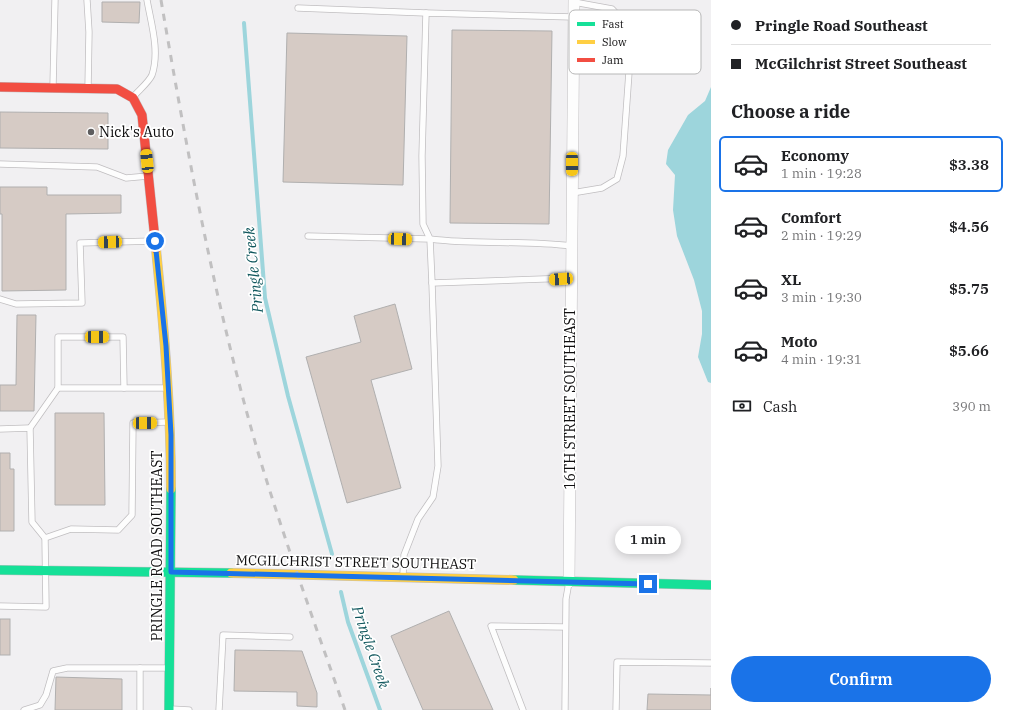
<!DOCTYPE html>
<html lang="en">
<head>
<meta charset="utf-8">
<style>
	:root { --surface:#fff; --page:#f6f6f6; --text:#202124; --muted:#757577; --line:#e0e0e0; --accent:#1a73e8 }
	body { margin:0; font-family:"IBM Plex Serif",serif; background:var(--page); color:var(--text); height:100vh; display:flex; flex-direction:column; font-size:15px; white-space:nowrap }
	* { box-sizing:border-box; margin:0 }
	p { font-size:13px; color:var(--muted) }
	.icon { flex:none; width:22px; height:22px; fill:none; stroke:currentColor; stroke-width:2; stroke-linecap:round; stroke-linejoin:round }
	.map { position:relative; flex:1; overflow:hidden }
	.sheet { display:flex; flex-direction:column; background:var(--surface); width:300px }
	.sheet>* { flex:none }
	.hud { display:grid; align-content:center; height:88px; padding:0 20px; background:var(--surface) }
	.end { position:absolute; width:18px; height:18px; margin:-9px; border:5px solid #1a73e8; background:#fff; box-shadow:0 0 0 2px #fff }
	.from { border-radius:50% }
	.bubble { position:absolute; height:28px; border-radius:14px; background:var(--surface); box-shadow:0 2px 10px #0003; font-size:13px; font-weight:600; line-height:28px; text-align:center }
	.car { position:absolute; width:12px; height:24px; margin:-12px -6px; border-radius:5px; box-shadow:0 0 3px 1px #0007; background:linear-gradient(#f5c518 24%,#345 0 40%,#f5c518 0 76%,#345 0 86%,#f5c518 0) }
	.hud b { display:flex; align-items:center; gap:14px; height:38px; font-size:15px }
	.hud b+b { border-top:1px solid var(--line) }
	.hud i { width:10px; height:10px; background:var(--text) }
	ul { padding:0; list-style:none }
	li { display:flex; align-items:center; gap:12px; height:56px; margin:0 8px 6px; padding:0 12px; border:2px solid transparent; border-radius:6px }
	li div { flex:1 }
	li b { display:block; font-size:15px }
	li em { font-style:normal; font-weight:600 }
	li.selected { border-color:var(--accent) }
	li>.icon { width:36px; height:36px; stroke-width:1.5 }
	h2 { padding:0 20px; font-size:18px; line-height:48px }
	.pay { display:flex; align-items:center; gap:10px; height:44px; padding:0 20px; font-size:15px }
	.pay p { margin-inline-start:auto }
	.button { display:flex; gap:8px; margin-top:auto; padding:8px 20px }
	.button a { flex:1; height:46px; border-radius:24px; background:var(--accent); color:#fff; font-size:16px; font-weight:600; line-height:46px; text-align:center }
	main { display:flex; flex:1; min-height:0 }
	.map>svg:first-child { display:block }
	.water { fill:#9dd5dc }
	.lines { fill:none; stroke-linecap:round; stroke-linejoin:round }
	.stream { stroke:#9dd5dc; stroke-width:4 }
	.building { fill:#d6cbc5; stroke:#b0afaf }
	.lane-casing { stroke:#c0bec0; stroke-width:7 }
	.street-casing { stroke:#c0bec0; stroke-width:12 }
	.fast-casing { stroke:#c0bec0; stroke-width:10 }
	.slow-casing { stroke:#c0bec0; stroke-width:10 }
	.jam-casing { stroke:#c0bec0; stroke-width:10 }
	.lane { stroke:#fdfdfd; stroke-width:5.5 }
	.street { stroke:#fdfdfd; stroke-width:11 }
	.fast { stroke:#16e098; stroke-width:9 }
	.slow { stroke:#ffcf43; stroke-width:9 }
	.jam { stroke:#f24e42; stroke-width:9 }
	.rail { stroke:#c1c0c1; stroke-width:3; stroke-dasharray:7 7; stroke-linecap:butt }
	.route { stroke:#1a73e8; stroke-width:5 }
	.poi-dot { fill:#5e5d5e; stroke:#fff; stroke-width:1.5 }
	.labels { text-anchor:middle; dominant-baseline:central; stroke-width:3.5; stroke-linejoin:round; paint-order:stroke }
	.poi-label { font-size:14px; fill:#0f0e0f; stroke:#fff; text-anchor:start }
	.street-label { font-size:14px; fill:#0f0e0f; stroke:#fff }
	.water-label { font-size:15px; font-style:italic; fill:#10575d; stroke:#fff }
	.key { fill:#fff; stroke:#b7b7b7; stroke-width:1 }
	.key-label { font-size:11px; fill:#0f0e0f }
</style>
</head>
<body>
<main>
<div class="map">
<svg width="711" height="710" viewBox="0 0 711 710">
	<rect width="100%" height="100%" fill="#f1f0f2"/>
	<path class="water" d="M711,87V383L708,382L698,357L702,334V311L694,280L677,236L673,210L675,175L666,164L668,150L688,115L705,101Z"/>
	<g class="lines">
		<g class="stream">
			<path d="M244,23L265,298L288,396L332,554"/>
			<path d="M341,592L348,622L380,710"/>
		</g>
	</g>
	<g class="building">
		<path d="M102,2H140L139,23L102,22Z"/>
		<path d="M452,30L552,31L549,224L450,223Z"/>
		<path d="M287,33L407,36L403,185L283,182Z"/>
		<path d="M0,112L108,113V149L0,148Z"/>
		<path d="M0,187H47V195H121V213L66,214V290L2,291V214H0Z"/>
		<path d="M395,304L412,369L371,380L401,488L347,503L306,357L361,342L354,316Z"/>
		<path d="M17,315H36L34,411H0V385H16Z"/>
		<path d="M55,413H104L105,505H55Z"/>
		<path d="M0,453H10V469H14V531H0Z"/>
		<path d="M449,611L493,710H423L391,636Z"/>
		<rect x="0" y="619" width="10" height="36"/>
		<path d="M235,650L302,651L317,693V707L297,706V692L234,691Z"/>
		<path d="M56,677L122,679V710H55Z"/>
		<path d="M711,688V710H647L648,694L711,695Z"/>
	</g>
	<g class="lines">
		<g class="lane-casing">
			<g id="lane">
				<path d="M87,0L89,32L88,88"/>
				<path d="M298,8L426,13"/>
				<path d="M53,86L55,0"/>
				<path d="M134,96C139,90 149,82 152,75C160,51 151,23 147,0"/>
				<path d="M0,164L97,167L126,178L148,176"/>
				<path d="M572,193L602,188L617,179L623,156L632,30L612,9L574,2"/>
				<path d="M308,236L430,239L432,283L571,278"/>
				<path d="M571,246C524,240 477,245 430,239L423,224L422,156L426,13L573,17"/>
				<path d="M0,299L16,304L82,303L80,243L153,241"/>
				<path d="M58,388H167"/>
				<path d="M30,428L58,388V337H123L124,388"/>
				<path d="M0,429L30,428L32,522L45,538"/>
				<path d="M403,575L404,555L418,519L433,497L438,466L432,283"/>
				<path d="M0,606L46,607L45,538L71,529L118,530L132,515L133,423L168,422"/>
				<path d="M140,668V710"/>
				<path d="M171,709L189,710"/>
				<path d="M24,710L40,705L46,695L53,671L67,668H167"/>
				<path d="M219,710L223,635L290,637"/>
				<path d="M523,710L491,626L565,627"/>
				<path d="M565,710L566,599L569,582"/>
				<path d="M616,710L617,662L711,663"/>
			</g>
		</g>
		<g class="street-casing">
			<path id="street" d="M569,582L574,0"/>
		</g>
		<g class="fast-casing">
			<g id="fast">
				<path d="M0,570L231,573"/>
				<path d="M514,580L711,585"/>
				<path d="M169,710L171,489"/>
			</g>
		</g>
		<g class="slow-casing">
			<g id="slow">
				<path d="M156,249C164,329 171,409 171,489"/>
				<path d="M231,573L514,580"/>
			</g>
		</g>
		<g class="jam-casing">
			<path id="jam" d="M0,87L117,89L133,98L142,115L156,249"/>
		</g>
		<use href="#lane" class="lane"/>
		<use href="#street" class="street"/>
		<use href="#fast" class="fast"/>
		<use href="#slow" class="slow"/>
		<use href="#jam" class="jam"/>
		<path class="rail" d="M161,0C188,157 217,316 263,469C288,550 317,630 345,710"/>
	</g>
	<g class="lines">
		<path class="route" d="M155,241L166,346L171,435V572L648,584"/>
	</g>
	<circle class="poi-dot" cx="91" cy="132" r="4"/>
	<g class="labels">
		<g class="poi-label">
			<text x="99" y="132">Nick's Auto</text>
		</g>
		<g class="street-label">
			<text transform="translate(570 399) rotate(-90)">16TH STREET SOUTHEAST</text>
			<text transform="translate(157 546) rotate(-90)">PRINGLE ROAD SOUTHEAST</text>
			<text transform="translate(356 562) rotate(1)">MCGILCHRIST STREET SOUTHEAST</text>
		</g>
		<g class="water-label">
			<text transform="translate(253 270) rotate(-96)">Pringle Creek</text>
			<text transform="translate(371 647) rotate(71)">Pringle Creek</text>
		</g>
	</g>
	<rect x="569" y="10" width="132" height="64" rx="6" class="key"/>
	<rect x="577" y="22" width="18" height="4" fill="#16e098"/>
	<rect x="577" y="40" width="18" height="4" fill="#ffcf43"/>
	<rect x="577" y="58" width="18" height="4" fill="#f24e42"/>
	<g class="key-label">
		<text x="602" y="28">Fast</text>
		<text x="602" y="46">Slow</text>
		<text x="602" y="64">Jam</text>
	</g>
</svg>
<i class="end from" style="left:155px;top:241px"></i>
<i class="end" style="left:648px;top:584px"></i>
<div class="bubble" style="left:615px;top:526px;width:66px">1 min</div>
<i class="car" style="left:147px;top:161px;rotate:354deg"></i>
<i class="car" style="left:572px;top:164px;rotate:180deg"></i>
<i class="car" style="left:400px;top:239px;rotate:92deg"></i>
<i class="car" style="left:110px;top:242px;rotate:268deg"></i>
<i class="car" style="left:561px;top:279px;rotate:266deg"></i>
<i class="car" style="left:97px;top:337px;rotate:90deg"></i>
<i class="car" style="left:145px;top:423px;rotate:89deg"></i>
</div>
<section class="sheet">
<div class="hud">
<b><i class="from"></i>Pringle Road Southeast</b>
<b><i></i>McGilchrist Street Southeast</b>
</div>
<h2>Choose a ride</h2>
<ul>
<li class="selected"><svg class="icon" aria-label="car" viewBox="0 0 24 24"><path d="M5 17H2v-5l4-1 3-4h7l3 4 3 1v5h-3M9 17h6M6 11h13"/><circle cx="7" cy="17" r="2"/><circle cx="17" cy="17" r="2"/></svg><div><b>Economy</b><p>1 min · 19:28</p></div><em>$3.38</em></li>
<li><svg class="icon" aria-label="car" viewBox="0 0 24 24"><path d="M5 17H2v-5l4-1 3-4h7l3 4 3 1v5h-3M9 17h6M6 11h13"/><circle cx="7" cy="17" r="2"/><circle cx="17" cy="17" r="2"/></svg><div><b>Comfort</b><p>2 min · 19:29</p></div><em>$4.56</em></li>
<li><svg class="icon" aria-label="car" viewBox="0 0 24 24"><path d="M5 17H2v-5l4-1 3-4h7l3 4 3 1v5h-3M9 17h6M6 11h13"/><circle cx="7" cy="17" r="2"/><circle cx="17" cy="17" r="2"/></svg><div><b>XL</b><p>3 min · 19:30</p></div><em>$5.75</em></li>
<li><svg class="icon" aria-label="car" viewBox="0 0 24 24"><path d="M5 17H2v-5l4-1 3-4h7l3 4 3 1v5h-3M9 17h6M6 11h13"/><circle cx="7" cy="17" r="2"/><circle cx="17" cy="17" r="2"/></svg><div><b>Moto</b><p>4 min · 19:31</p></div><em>$5.66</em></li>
</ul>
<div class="pay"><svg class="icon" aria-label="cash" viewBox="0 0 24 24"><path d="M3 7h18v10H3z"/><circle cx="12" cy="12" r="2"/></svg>Cash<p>390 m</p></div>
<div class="button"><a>Confirm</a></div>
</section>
</main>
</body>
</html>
